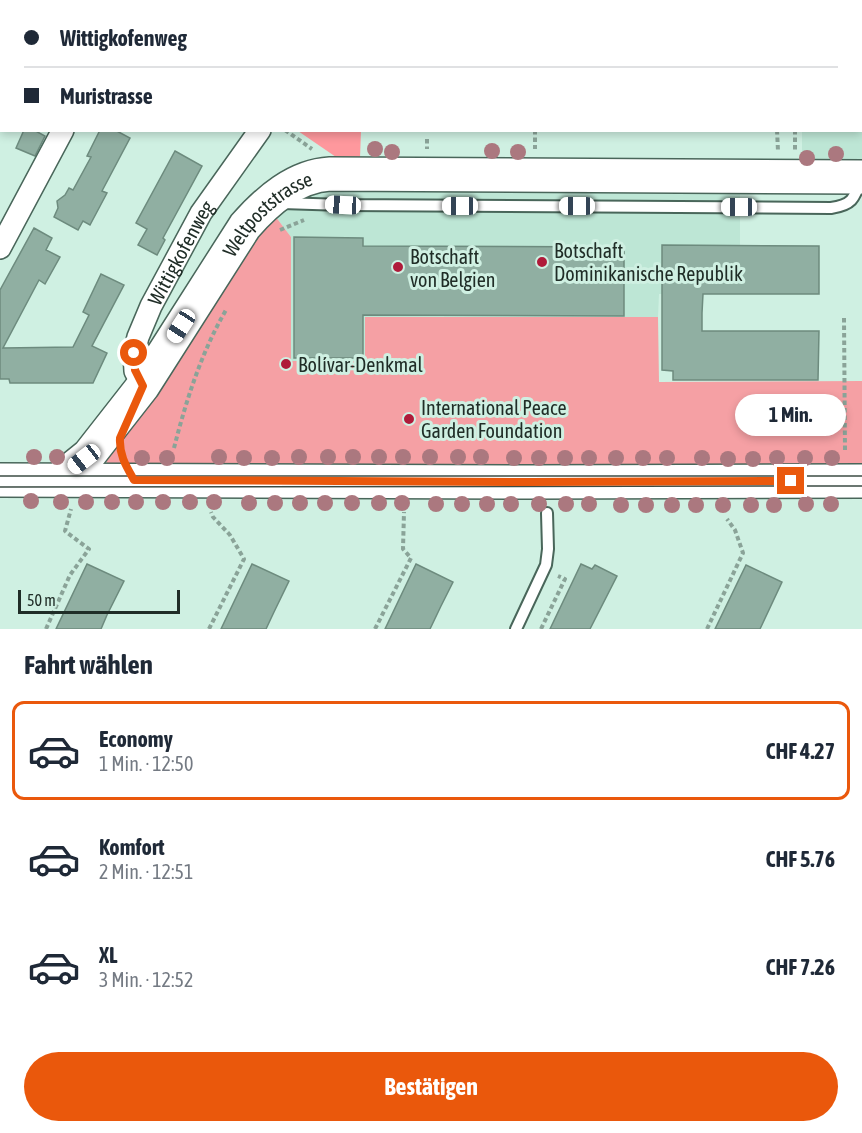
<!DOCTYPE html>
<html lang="de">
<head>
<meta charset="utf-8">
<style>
	:root { --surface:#fff; --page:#f2f2f3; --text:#1f2937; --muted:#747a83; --line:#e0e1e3; --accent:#ea580c }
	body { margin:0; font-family:"Asap Condensed",sans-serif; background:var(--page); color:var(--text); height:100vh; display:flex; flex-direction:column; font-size:22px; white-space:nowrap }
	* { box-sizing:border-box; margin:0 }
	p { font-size:20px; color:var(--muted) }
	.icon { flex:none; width:33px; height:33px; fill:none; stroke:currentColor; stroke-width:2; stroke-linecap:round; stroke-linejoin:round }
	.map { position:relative; height:629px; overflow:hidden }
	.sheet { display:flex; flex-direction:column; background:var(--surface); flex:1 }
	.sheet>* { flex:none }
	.guide { position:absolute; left:0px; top:0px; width:862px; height:132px; box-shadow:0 3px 9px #0003; display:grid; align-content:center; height:132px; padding:0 24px; background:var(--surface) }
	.scale { position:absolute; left:18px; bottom:15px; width:162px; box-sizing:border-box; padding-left:6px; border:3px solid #202d27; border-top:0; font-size:16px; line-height:21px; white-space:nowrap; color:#202d27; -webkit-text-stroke:4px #cff0e2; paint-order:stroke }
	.end { position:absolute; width:27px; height:27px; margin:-14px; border:8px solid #ea580c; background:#fff; box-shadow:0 0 0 3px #fff }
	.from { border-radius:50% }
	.bubble { position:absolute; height:42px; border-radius:21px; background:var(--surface); box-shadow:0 3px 9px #0003; font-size:20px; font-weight:700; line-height:42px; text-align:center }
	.car { position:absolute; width:18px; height:36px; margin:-18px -9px; border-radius:8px; box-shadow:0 0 4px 2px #0007; background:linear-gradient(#fff 24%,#345 0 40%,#fff 0 76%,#345 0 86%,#fff 0) }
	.guide b { display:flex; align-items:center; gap:21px; height:57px; font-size:22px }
	.guide b+b { border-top:2px solid var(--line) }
	.guide i { width:15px; height:15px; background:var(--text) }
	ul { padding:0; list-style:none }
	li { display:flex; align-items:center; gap:18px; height:99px; margin:0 12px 9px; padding:0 12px; border:3px solid transparent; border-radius:12px }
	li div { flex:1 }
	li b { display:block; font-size:22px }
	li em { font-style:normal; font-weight:700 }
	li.on { border-color:var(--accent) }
	li>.icon { width:54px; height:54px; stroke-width:1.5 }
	h2 { padding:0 24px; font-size:27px; line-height:72px }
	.button { display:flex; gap:12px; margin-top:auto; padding:12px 24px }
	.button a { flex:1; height:69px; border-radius:36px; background:var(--accent); color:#fff; font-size:24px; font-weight:700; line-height:69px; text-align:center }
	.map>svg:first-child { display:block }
	.built { fill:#bde6d5 }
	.green { fill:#f5a0a4 }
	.forest { fill:#fe989d }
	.building { fill:#90afa2; stroke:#6d8b7e; stroke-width:1.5 }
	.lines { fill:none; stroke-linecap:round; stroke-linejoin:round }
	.lane-casing { stroke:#49665a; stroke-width:14 }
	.street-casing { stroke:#49665a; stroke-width:24 }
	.primary-casing { stroke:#49665a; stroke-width:36 }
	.path { stroke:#8aa398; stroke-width:4; stroke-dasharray:4.5 3; stroke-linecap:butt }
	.lane { stroke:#fff; stroke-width:10 }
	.street { stroke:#fff; stroke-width:21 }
	.primary { stroke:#fff; stroke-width:33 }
	.tram { stroke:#3b4b43; stroke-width:1.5 }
	.tree { fill:#ab787f }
	.route { stroke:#ea580c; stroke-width:8 }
	.poi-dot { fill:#af1b3a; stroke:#cff0e2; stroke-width:2 }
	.labels { text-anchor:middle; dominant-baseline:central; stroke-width:6; stroke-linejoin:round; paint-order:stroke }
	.street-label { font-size:20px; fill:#202d27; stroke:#cff0e2 }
	.poi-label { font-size:20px; fill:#202d27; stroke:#cff0e2; text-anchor:start }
</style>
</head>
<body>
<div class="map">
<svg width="862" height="629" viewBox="0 0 862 629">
	<rect width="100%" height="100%" fill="#cff0e2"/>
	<g class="built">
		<path d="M802,0H862V159H802V131L861,130V2H802Z"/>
		<path d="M740,184V294H659L658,317H365V361H291V237L269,208L306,188Z"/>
	</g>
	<path class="green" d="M269,208L291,237V361H365V317H658L659,382L862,381V467L106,479L107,450Z"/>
	<path class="forest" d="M298,131H361L360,158L336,157Z"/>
	<g class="building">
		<path d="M24,130H34L45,136L35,156L16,148Z"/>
		<path d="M100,130H115L130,138L102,191L107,193L90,225L83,221L78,230L54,217L58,208L57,201L65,195L69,188L73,190L91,157L87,156Z"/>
		<path d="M175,151L202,166L163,238L165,240L157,255L138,245L147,229L136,223Z"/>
		<path d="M34,228L52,238L46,250L60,257L45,284L39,280L3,348L73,347L89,315L83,312L101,274L124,285L92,346L107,353L93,383H10L9,379H0V290Z"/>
		<path d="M294,237L363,238V246L624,247V316L363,315V358H294Z"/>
		<path d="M662,245L819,246V294H703L702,313V331H819L818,380H673V371L662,370Z"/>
		<path d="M87,564L124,581L107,615L101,629H56Z"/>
		<path d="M252,564L289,581L274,612L266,629H221Z"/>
		<path d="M416,564L453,582L441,606L430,629H385Z"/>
		<path d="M581,564L592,569L595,565L617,576L590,629H550Z"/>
		<path d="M746,565L782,582L760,629H715Z"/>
	</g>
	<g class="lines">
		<g class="lane-casing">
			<g id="lane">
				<path d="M282,203L343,205L831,208C852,205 854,199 861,180"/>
				<path d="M516,629L546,565L548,549L547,513"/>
			</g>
		</g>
		<g class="street-casing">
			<g id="street">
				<path d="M128,2L129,0"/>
				<path d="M344,2L345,0"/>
				<path d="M0,248L63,130"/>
				<path id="s1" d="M143,386L135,371L134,353L138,337L151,306L201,213L260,130"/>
			</g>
		</g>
		<g class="primary-casing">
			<g id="primary">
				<path d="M0,480L530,482L862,481"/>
				<path id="s2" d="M58,480L89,455L143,386L245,226C267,201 295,176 330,174L862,177"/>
			</g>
		</g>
		<g class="path">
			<path d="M535,0V2"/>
			<path d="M634,0V2"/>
			<path d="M702,0V2"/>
			<path d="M794,0V2"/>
			<path d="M778,2V0"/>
			<path d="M285,130L312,149"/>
			<path d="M535,130V149"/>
			<path d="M777,130L778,151"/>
			<path d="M795,130V151"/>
			<path d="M427,139V149"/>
			<path d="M280,230L304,220"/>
			<path d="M844,318L845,451"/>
			<path d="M174,448C186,401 201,353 226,310"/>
			<path d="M46,629L70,575L89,549L65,531L71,509"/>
			<path d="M209,629L244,559L230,535L213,517L211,512"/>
			<path d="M375,629L411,558L403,549L404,512"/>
			<path d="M541,629L565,579L558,576"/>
			<path d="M707,629L743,553L735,530L727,519"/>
		</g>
		<use href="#lane" class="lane"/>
		<use href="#street" class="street"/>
		<use href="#primary" class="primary"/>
		<g class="tram">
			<path d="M0,476H862"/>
			<path d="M0,487L862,486"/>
		</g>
	</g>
	<g class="tree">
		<circle cx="375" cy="149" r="8"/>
		<circle cx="492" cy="151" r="8"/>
		<circle cx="392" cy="152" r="8"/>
		<circle cx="518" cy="152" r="8"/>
		<circle cx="836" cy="154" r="8"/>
		<circle cx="807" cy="158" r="8"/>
		<circle cx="34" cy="457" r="8"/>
		<circle cx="57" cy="457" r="8"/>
		<circle cx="219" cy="457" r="8"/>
		<circle cx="299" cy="457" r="8"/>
		<circle cx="328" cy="457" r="8"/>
		<circle cx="353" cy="457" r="8"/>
		<circle cx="379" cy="457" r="8"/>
		<circle cx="403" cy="457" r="8"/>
		<circle cx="430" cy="457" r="8"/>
		<circle cx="458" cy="457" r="8"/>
		<circle cx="481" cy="457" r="8"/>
		<circle cx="142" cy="458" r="8"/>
		<circle cx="167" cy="458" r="8"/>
		<circle cx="244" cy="458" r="8"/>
		<circle cx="272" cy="458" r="8"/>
		<circle cx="514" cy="458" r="8"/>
		<circle cx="539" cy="458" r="8"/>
		<circle cx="565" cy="458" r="8"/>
		<circle cx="589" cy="458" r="8"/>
		<circle cx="616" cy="458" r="8"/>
		<circle cx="643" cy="458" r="8"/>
		<circle cx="667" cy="458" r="8"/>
		<circle cx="702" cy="458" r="8"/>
		<circle cx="777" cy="458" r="8"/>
		<circle cx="805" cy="458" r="8"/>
		<circle cx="832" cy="458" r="8"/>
		<circle cx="728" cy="459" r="8"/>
		<circle cx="753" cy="459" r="8"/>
		<circle cx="31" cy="501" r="8"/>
		<circle cx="61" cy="502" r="8"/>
		<circle cx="86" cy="502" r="8"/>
		<circle cx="112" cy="502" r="8"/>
		<circle cx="136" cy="502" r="8"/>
		<circle cx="163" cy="502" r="8"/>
		<circle cx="190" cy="502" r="8"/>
		<circle cx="214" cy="502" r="8"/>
		<circle cx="249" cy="503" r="8"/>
		<circle cx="275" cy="503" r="8"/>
		<circle cx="300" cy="503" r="8"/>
		<circle cx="325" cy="503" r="8"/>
		<circle cx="352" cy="503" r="8"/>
		<circle cx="379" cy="503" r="8"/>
		<circle cx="402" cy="503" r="8"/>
		<circle cx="436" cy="504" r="8"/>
		<circle cx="462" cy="504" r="8"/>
		<circle cx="487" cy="504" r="8"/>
		<circle cx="511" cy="504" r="8"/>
		<circle cx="539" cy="504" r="8"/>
		<circle cx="566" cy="504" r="8"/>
		<circle cx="589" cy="504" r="8"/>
		<circle cx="806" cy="504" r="8"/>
		<circle cx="831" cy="504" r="8"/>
		<circle cx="621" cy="505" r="8"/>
		<circle cx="646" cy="505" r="8"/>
		<circle cx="672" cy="505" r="8"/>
		<circle cx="696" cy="505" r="8"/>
		<circle cx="723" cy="505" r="8"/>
		<circle cx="751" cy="505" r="8"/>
		<circle cx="774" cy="505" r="8"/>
	</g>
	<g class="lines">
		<path class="route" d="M134,353L135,370L143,386L120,438C119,455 126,466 134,480L530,482L791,481"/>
	</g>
	<g class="poi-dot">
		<circle cx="542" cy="262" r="6"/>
		<circle cx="398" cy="267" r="6"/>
		<circle cx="286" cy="364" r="6"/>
		<circle cx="409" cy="419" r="6"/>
	</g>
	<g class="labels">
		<g class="street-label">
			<text stroke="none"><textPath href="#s2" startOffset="342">Weltpoststrasse</textPath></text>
			<text stroke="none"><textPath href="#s1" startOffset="146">Wittigkofenweg</textPath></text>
		</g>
		<g class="poi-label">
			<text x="554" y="250">Botschaft<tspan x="554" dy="23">Dominikanische Republik</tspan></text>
			<text x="410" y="256">Botschaft<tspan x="410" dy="23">von Belgien</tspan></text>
			<text x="298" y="364">Bolívar-Denkmal</text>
			<text x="421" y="407">International Peace<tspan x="421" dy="23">Garden Foundation</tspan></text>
		</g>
	</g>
</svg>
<div class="scale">50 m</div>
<i class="end from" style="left:134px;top:353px"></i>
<i class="end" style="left:791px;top:481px"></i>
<div class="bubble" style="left:735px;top:394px;width:111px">1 Min.</div>
<i class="car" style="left:343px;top:205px;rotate:273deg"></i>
<i class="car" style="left:460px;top:206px;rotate:270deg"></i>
<i class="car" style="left:577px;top:206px;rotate:270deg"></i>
<i class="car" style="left:739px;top:207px;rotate:270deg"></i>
<i class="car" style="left:181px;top:326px;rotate:213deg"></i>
<i class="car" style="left:84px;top:459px;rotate:232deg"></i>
<div class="guide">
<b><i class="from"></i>Wittigkofenweg</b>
<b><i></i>Muristrasse</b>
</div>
</div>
<section class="sheet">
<h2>Fahrt wählen</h2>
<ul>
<li class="on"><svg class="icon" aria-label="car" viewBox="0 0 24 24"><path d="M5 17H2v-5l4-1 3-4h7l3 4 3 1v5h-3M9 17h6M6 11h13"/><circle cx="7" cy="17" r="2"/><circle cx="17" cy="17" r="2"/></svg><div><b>Economy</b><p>1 Min. · 12:50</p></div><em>CHF 4.27</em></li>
<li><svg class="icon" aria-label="car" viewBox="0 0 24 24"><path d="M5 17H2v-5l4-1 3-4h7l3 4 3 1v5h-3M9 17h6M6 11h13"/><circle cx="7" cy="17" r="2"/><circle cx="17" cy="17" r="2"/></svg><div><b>Komfort</b><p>2 Min. · 12:51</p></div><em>CHF 5.76</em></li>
<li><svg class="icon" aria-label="car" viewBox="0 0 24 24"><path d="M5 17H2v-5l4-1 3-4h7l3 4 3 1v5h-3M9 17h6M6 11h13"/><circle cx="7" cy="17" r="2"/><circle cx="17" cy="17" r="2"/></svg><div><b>XL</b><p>3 Min. · 12:52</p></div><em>CHF 7.26</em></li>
</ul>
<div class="button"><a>Bestätigen</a></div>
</section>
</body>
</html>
